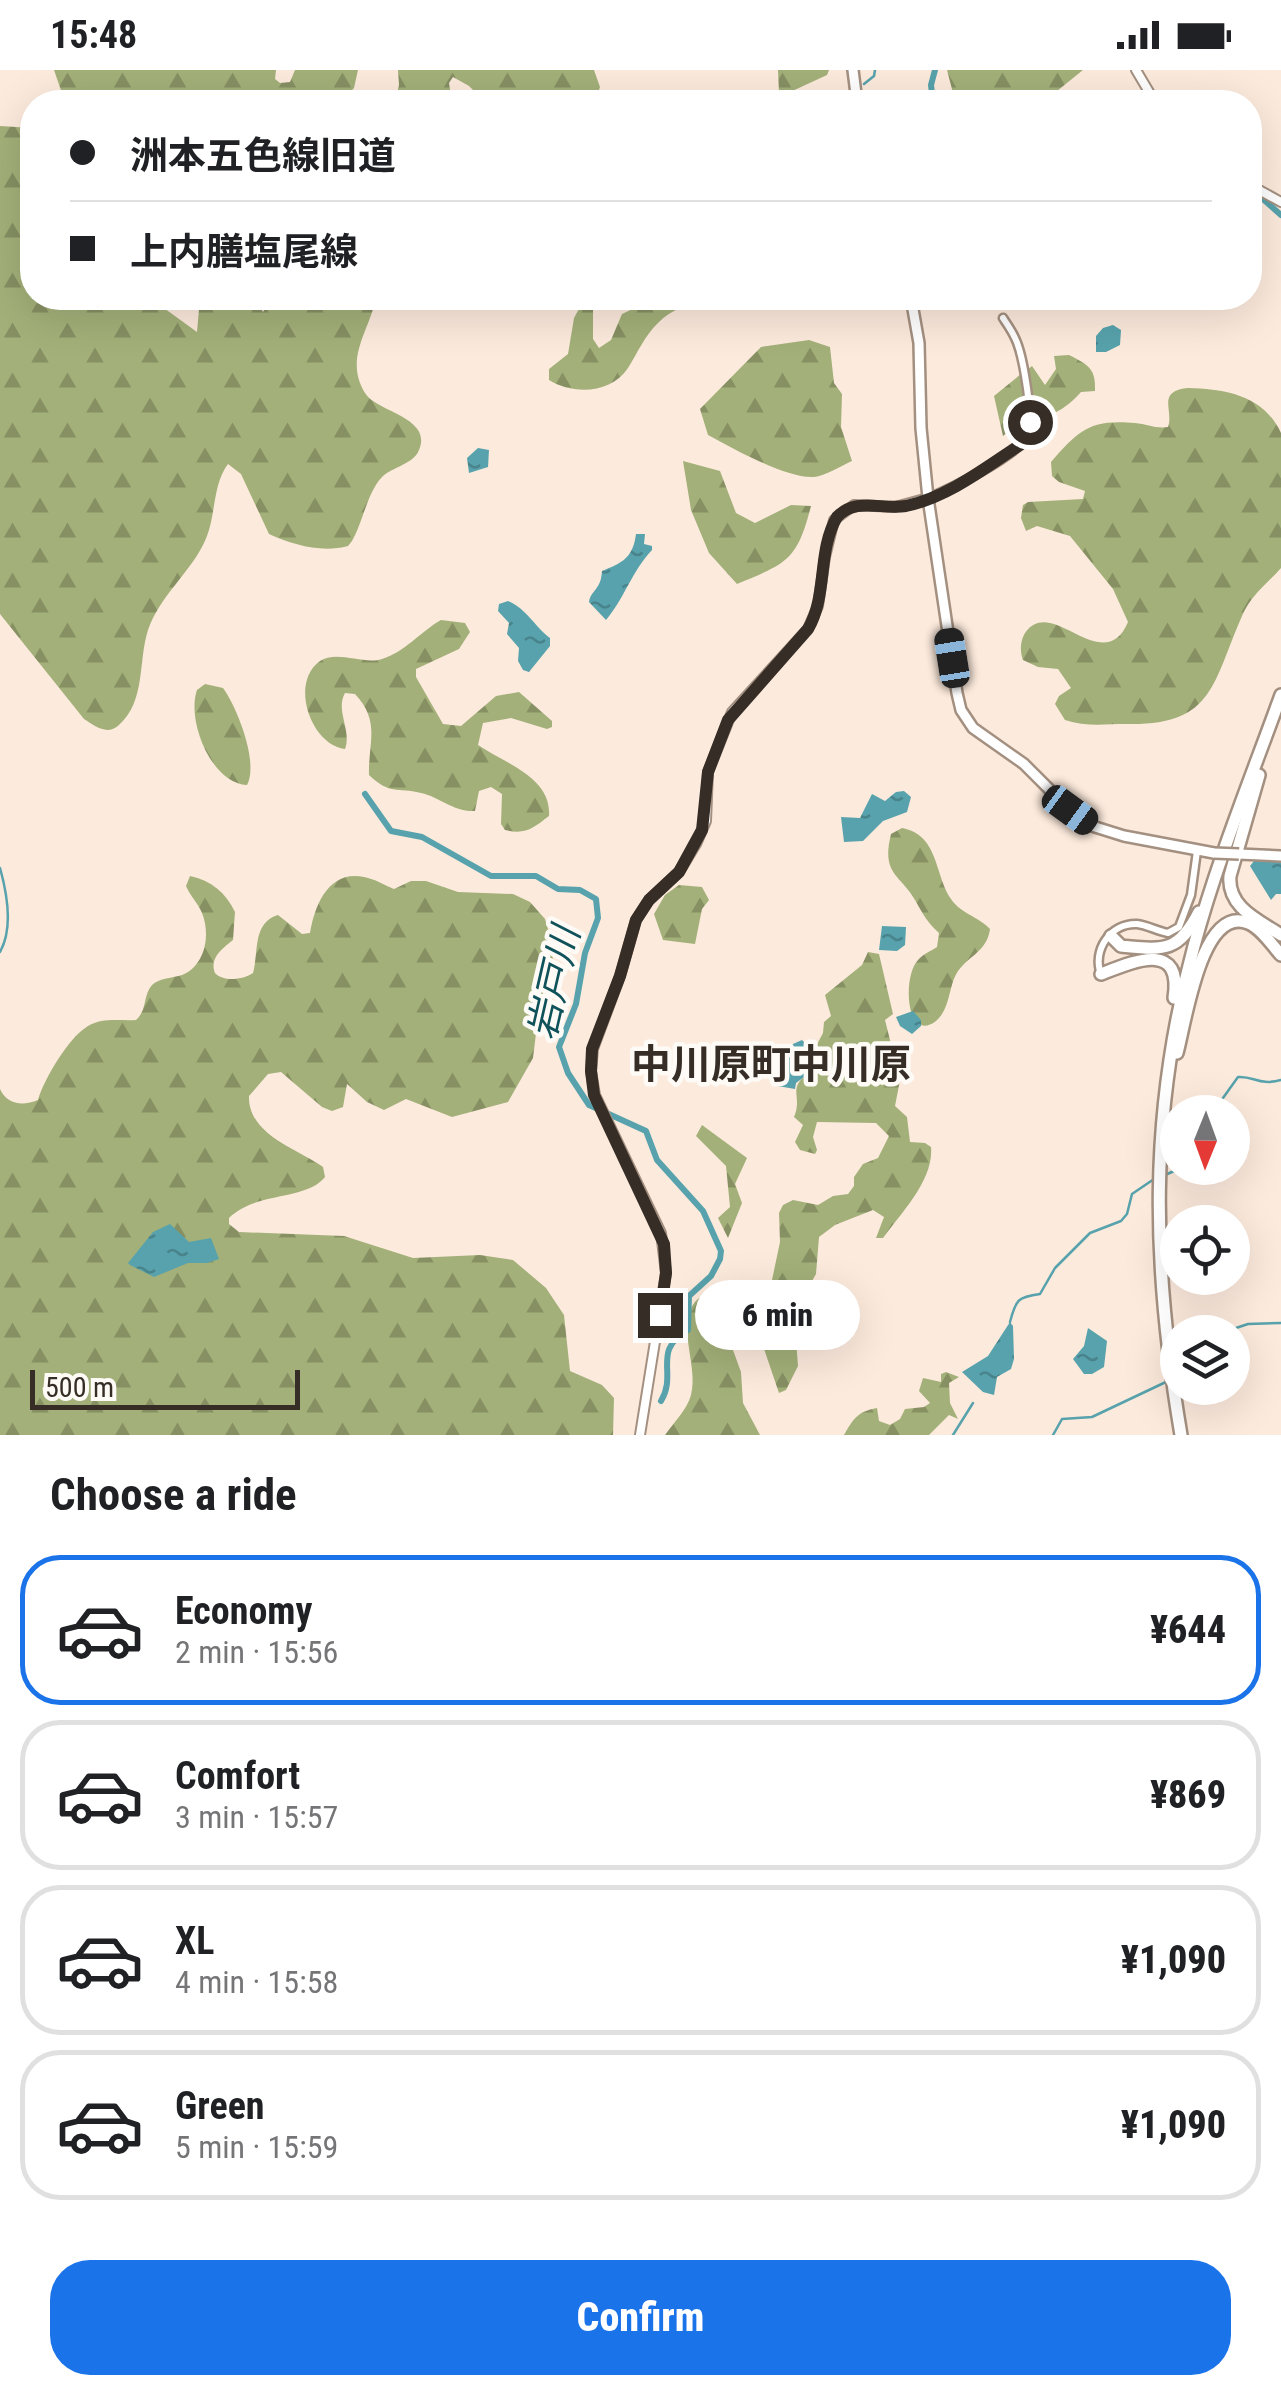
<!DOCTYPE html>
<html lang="en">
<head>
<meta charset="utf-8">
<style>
	:root { --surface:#fff; --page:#f6f6f6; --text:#202124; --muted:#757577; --line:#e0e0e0; --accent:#1a73e8 }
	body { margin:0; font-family:"Roboto Condensed","Noto Sans JP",sans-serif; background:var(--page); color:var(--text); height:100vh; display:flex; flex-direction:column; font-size:38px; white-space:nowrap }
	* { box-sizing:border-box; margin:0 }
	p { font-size:32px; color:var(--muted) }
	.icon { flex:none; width:55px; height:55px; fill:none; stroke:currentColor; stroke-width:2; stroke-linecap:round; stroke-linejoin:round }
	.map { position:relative; height:1365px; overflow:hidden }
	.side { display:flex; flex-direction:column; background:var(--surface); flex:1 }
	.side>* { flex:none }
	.hud { position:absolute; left:20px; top:20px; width:1242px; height:220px; border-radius:40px; box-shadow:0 10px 40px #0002; display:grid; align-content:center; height:220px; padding:0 50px; background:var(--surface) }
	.needle { width:65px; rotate:181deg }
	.fabs { position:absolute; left:1160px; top:1025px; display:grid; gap:20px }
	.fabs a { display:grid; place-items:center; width:90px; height:90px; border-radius:50%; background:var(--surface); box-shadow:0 10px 40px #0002; font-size:50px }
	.scale { position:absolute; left:30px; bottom:25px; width:270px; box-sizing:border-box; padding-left:10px; border:5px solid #352d26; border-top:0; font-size:28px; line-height:35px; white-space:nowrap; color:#352d26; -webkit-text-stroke:8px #fefaf6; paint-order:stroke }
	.end { position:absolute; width:45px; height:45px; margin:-22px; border:12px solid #352d26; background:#fff; box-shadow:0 0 0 5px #fff }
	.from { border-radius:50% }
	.bubble { position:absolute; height:70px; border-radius:35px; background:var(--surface); box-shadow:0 10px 40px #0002; font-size:32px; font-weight:800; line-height:70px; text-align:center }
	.car { position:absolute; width:30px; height:60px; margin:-30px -15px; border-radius:12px; box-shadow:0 0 8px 2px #0007; background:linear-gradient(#222 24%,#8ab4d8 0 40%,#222 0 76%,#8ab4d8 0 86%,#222 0) }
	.hud b { display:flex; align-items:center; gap:35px; height:95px; font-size:38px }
	.hud b+b { border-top:2px solid var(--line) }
	.hud i { width:25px; height:25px; background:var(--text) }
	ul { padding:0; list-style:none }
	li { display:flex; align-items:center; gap:30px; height:150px; margin:0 20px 15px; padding:0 30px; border:5px solid var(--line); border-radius:40px }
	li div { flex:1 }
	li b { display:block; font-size:38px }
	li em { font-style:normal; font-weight:800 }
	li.selected { border-color:var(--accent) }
	li>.icon { width:90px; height:90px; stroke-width:1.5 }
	h2 { padding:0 50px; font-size:45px; line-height:120px }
	.primary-button { display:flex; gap:20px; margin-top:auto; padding:20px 50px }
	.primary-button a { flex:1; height:115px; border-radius:40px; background:var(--accent); color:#fff; font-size:40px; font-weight:800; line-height:115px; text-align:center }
	.status { display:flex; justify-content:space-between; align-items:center; height:70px; padding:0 50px; background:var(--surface); direction:ltr }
	.status svg { height:28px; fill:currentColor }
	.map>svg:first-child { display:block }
	.forest { fill:url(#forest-firs) }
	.water { fill:url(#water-ripples) }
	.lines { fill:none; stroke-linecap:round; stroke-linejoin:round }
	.stream { stroke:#57a2ac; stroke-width:2.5 }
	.river { stroke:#57a2ac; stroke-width:6 }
	.tertiary-casing { stroke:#a49080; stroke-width:11 }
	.secondary-casing { stroke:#a49080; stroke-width:12 }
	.primary-casing { stroke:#a49080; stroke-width:14 }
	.motorway-casing { stroke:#a49080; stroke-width:16 }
	.tertiary { stroke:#fff; stroke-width:6 }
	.secondary { stroke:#fff; stroke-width:8 }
	.primary { stroke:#fff; stroke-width:9 }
	.motorway { stroke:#fff; stroke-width:11 }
	.primary-bridge-casing { stroke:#a49080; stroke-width:14; stroke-linecap:butt }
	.primary-bridge { stroke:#fff; stroke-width:9 }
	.route { stroke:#352d26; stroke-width:12 }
	.labels { text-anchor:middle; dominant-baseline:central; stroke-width:9; stroke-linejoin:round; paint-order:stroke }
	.water-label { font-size:38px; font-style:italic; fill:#0f525a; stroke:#fefaf6 }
	.quarter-label { font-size:40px; font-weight:bold; fill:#352d26; stroke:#fefaf6 }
</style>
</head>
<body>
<div class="status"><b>15:48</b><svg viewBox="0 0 49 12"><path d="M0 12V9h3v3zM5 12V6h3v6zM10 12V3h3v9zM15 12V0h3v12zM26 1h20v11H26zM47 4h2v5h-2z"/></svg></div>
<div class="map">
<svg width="1281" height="1365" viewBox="0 0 1281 1365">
	<defs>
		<pattern id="forest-firs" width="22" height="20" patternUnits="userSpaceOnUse" patternTransform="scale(2.5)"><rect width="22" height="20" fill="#a3b079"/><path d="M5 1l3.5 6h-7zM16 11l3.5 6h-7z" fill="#869063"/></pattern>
		<pattern id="water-ripples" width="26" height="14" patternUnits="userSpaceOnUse" patternTransform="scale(2.5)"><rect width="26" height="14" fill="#57a2ac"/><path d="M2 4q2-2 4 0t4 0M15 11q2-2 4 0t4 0" fill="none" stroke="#49848c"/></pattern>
	</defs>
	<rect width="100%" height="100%" fill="#fceadc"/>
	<g class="forest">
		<path d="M54,0H276L275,9L280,13L290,12L295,0H358L354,18L341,32H65Z"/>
		<path d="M398,0H594L600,17L595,32H485L469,16L453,7L449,13L452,32H395L399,15Z"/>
		<path d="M778,0H829L827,5L788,23L779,22Z"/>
		<path d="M947,0H1083L1057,21L1052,32H1026L1021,23C1000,40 975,32 953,23Z"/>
		<path d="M0,56L32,58V228H150L197,262L200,228H260L258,232L263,242L270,229L267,228H376C369,262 344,288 365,323C376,342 433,347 419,380C414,394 392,397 382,407C367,423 363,452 352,471L348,476C322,483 293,475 269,464L241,404L228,394C211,417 217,449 203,475C187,506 160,526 148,560C138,591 146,631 119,655C107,666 95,656 84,649L0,544Z"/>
		<path d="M648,228H700C686,235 670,241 659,252C645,265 638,282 628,298C611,324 573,325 549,310V299L568,284L574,248L580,237L593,234V269L599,278L611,270L622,244L643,234Z"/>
		<path d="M809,270L830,277L834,313L842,324L841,357L852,391C841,396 825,406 814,407C787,409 732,378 708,365L700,339L761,277Z"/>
		<path d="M1069,285C1089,295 1096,299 1095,321L1081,322C1070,335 1051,349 1034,347L1027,300L1032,296L1045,315L1056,299L1054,286Z"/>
		<path d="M1021,304L1026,347L1003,366L994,326Z"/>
		<path d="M1188,318C1227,319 1264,326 1281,363V498C1267,514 1251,525 1242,546C1212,614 1214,656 1126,654C1105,654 1085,657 1065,650L1055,634L1059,626L1071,618L1058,599L1038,597L1023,590C1016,572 1027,548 1050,553C1075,558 1110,595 1128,552L1113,519L1070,466L1037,456L1026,461L1021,448L1023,435L1028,432L1083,429L1085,421L1059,412L1052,406L1051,392C1079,360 1090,349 1135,353C1147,354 1156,359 1168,357C1174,341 1156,321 1188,318Z"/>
		<path d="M683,391L720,401L736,443L755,453L791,435L811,436C797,491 787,493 737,514L709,483L691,440Z"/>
		<path d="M441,550L465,553L470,562L459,579L416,599V607L443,654L461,656L496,626L519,622L552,651V657L547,659L511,648L483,653L478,675C504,693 552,707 549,746C533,758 526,765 505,760L501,754L502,724L491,717L479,721L475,741C453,742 440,727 421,723C396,717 390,725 369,705C368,672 381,652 355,624L345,623C335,641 352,660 345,679C311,675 289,613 320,591C337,580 364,595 382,589C405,582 420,562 441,550Z"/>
		<path d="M205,614L223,618C237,637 259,693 247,715C212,714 186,651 197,620Z"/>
		<path d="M902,758C939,765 934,804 951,829C960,843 979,847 990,859C987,881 970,885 958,901C948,916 951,938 936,951C906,974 902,907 918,890C923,884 931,881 937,877L939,863C927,852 923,844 915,830C900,804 881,805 891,764Z"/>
		<path d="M190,806C211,810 226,823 235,842L233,870C222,879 209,888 215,903C223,912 243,910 253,903C259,882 252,853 278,845L302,864L310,863C315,834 329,800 364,807C375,809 384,815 394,819L411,811H426L458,822L513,824L530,832L545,849L552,873L553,895L540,931L533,988L508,1032L452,1047L406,1029L384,1040L367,1032L347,1014L343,1037L332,1041L322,1037L281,1002L268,1004L249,1026C248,1065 298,1079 323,1097L325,1107C306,1131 256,1121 229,1148V1154L239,1162L344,1166L413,1188L480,1185L513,1190L546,1218L564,1245L570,1301L602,1315L614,1328L613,1365H0V1019C7,1035 23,1036 38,1030C44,1009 69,967 88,956C103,947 120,951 136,950C147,941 143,925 152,915C159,908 173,908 182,905C205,896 211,865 202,843C198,833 190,826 186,816Z"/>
		<path d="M679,815L702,817L709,830L702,839L695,874L663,870L654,844L665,825Z"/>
		<path d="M868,882L879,884L893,944L885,950L892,978L899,982L902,1000L895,1036L907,1047L910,1072L925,1073L931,1077C934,1110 901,1143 883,1168H876L884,1147L873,1140L835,1155L819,1167L816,1204L794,1243L798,1296L786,1320L779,1323L760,1267L780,1172L779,1143L783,1135L793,1130L818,1135L833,1126L848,1124L854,1116V1107L863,1094L878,1088L889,1066L876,1053L817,1052L813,1067L817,1080L815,1084L800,1080L795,1072L803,1055L794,1047C803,1026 787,1020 807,1004V986L812,984L823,963L824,952L831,946L825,925L862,895Z"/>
		<path d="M702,1055L747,1088L735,1114L742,1133L728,1168L718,1148L730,1137L726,1096L696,1066Z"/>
		<path d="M702,1226L722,1228L728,1242L729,1269L741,1302L743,1333L760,1365H665C674,1352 687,1340 691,1325C700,1295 671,1246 702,1226Z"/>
		<path d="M946,1302L959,1307L949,1313L950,1333L958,1349L949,1345L929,1365H844C854,1348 857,1342 877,1338L879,1351L890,1355L900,1349L905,1339L924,1337L930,1333L919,1321L923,1308L941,1312V1304Z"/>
	</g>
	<g class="water">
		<path d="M1113,255L1121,260L1120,275L1106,282H1096V266L1103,258Z"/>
		<path d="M478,378L489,380L488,397L469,403L467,388Z"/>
		<path d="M636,464H645L644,474L652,476V480C632,501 624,529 606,550L589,532C591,520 601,520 602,501C622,493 633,488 636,464Z"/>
		<path d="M508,531C526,538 536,558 550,568V576L529,602L523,600L518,591L519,578L507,564L509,553L498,541L499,534Z"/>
		<path d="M904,721L911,727L907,742L883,751L863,771L844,772L841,747L860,748L872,724L885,731L896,722Z"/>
		<path d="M1281,790V824H1276L1271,830L1250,796L1254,791Z"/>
		<path d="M882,856L906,857L905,875L897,881L879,880Z"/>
		<path d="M913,941L921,950V956L912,964L900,956L896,947Z"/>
		<path d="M802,970L809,977L808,1004L796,1013L795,1019L772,1015L793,974Z"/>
		<path d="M170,1154L189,1172L211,1168L219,1189L207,1193H188L154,1207L130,1195L128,1193L153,1162Z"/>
		<path d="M1010,1252L1013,1256L1014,1289L1011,1299L997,1307L994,1325L983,1322L962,1302L988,1286Z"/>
		<path d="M1088,1258L1107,1271L1104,1297L1092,1304H1084L1073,1289L1084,1276Z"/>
	</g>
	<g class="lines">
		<g class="stream">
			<path d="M864,14L874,6L875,0"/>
			<path d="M829,32L835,22"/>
			<path d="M0,798C7,823 13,859 0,882"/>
			<path d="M1213,1042L1238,1007C1255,1006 1259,1016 1281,1010"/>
			<path d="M1165,1105L1181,1098"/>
			<path d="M1010,1252C1016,1229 1018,1227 1040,1224L1055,1198L1090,1163L1121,1151L1127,1144L1132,1124L1157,1107"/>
			<path d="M1193,1262L1230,1260L1248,1254L1281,1253"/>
			<path d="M953,1365L973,1333"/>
			<path d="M1053,1365L1062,1349L1092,1347L1168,1311"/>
		</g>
		<g class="river">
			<path d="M933,32L931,15L935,0"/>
			<path d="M1250,128L1263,129L1281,145"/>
			<path d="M365,724L391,761L422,767L491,806H536L558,819L580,820L596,829L598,848L585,883L576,934L559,977L568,1003L589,1035L646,1061L657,1090L703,1141L721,1181L720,1189L711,1206L689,1226L688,1260C651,1281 678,1303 661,1331"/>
		</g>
		<g class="tertiary-casing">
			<g id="tertiary">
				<path d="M928,428C950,419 1015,387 1027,367C1035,353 1023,284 1015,268C1012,261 1007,254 1003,248"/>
				<path d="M1101,904C1092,881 1110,853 1137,854C1147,855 1157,861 1168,863L1179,857L1191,825L1197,781"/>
			</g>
		</g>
		<g class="secondary-casing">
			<g id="secondary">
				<path d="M1136,0L1155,32"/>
				<path d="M1250,115L1281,132"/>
				<path d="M640,1365L666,1203L661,1163L595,1025L591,1001L593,979L620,906L636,850L649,830L679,802L696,774L706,751L708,702L732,642L808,559L818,536L825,487L834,450L854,435L895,437L928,428"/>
			</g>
		</g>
		<g class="primary-casing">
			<g id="primary">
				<path d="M853,0L857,32"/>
				<path d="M911,228L919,273L921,358L928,428L957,623L961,640L973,658L1024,694L1070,740L1092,756L1124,766L1214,783"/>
				<path d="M1239,784L1281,786"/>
			</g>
		</g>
		<g class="motorway-casing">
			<g id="motorway">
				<path d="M1259,705L1230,806C1227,837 1258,850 1281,865"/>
				<path d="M1111,866L1121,876C1164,880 1178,883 1199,842"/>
				<path d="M1101,904C1132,892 1183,869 1174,928"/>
				<path d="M1177,983C1185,955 1201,834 1248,853C1261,858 1272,875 1281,885"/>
				<path d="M1181,1365C1152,1194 1148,1045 1194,876C1217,791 1251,708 1281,625"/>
			</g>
		</g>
		<use href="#tertiary" class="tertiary"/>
		<use href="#secondary" class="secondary"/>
		<use href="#primary" class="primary"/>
		<use href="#motorway" class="motorway"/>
		<g class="primary-bridge-casing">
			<path id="primary-bridge" d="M1214,783L1239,784"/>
		</g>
		<use href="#primary-bridge" class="primary-bridge"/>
	</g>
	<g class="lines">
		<path class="route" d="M660,1245L666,1203L664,1174L594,1025L591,1001L592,979L620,906L636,850L649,830L679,802L702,760L708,702L728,650L808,559C828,525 817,481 837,447C856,427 881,440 906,436C948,427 985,398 1020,375L1028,365L1030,352"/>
	</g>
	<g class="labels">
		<g class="water-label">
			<text transform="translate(554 913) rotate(-77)">岩戸川</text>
		</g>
		<g class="quarter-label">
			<text x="771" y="994">中川原町中川原</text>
		</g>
	</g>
</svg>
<div class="fabs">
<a><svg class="needle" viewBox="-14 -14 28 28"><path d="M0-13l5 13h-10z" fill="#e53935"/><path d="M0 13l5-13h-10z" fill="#757577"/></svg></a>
<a><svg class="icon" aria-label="locate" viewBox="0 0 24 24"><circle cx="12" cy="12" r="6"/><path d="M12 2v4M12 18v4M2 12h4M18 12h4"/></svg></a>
<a><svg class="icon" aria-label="layers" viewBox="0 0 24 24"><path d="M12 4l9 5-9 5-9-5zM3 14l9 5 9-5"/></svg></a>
</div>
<div class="scale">500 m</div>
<i class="end from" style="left:1030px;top:352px"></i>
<i class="end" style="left:660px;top:1245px"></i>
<div class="bubble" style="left:695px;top:1210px;width:165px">6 min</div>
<i class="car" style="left:952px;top:588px;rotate:351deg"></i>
<i class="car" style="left:1070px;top:740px;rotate:126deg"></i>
<div class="hud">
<b><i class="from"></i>洲本五色線旧道</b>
<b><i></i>上内膳塩尾線</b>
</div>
</div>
<section class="side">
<h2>Choose a ride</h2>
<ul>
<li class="selected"><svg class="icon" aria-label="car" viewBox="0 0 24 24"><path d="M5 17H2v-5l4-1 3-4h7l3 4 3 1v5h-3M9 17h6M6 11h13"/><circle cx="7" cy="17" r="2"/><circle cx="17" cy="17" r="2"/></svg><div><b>Economy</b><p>2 min · 15:56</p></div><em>¥644</em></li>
<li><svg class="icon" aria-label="car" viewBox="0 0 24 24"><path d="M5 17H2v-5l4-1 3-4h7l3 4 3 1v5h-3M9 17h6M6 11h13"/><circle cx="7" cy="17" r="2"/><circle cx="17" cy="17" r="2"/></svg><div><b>Comfort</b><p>3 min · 15:57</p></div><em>¥869</em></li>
<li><svg class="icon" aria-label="car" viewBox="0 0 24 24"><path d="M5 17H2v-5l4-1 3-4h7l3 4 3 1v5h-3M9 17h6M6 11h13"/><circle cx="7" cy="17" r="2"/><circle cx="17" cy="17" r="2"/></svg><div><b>XL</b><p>4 min · 15:58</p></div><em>¥1,090</em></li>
<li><svg class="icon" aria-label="car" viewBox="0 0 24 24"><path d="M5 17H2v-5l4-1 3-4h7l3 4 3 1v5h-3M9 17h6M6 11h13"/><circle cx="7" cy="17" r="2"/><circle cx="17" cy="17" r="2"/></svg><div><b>Green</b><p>5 min · 15:59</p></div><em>¥1,090</em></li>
</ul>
<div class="primary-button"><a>Confirm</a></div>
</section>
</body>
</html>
